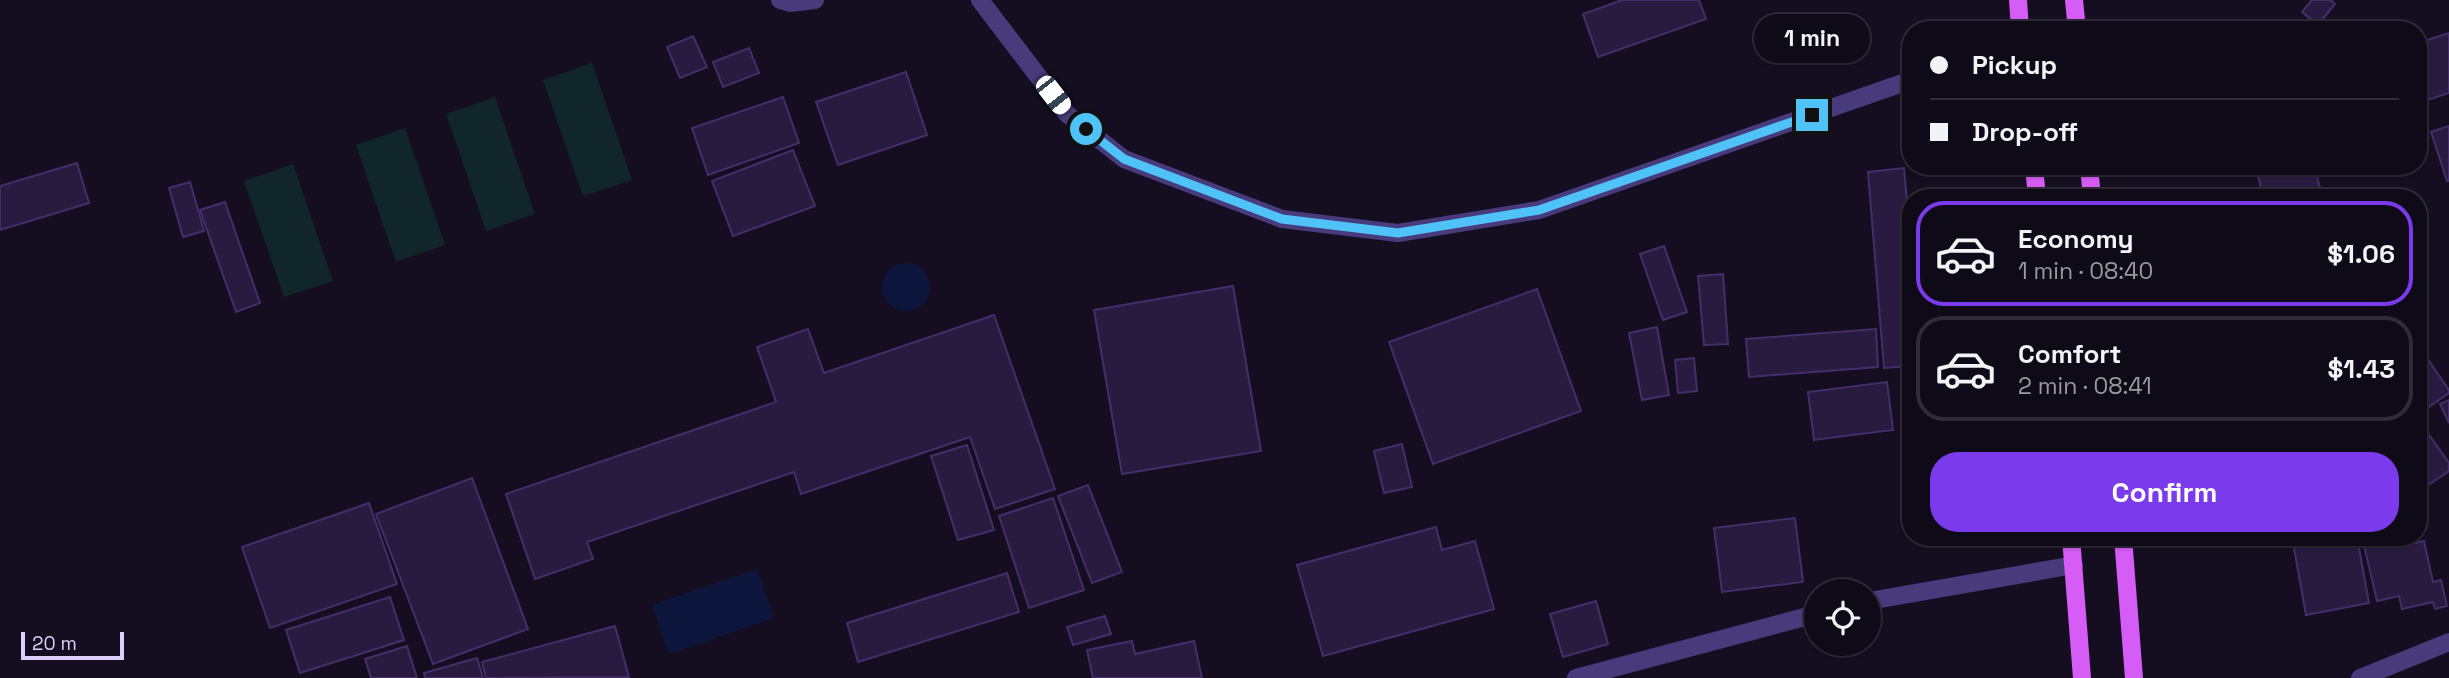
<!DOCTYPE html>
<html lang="en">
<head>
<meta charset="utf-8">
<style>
	:root { --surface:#0f0a18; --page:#1d1825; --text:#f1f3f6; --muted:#9b9aa2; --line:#2f2b37; --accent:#7c3aed }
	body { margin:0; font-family:"Space Grotesk",sans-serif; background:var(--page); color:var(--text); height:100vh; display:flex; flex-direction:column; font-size:26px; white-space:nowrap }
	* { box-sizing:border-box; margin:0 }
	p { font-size:23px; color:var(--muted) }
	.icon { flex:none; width:38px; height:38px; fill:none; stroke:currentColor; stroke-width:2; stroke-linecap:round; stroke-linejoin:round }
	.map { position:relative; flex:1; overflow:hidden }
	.details { position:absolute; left:1902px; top:189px; width:525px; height:357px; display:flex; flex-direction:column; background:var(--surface); border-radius:28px; box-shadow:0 2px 5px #0004,0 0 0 2px var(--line) }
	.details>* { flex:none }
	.guide { position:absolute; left:1902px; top:21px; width:525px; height:154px; border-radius:28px; box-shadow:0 2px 5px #0004,0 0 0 2px var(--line); display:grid; align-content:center; height:154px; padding:0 28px; background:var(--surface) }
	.tools { position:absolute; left:1804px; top:579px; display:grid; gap:14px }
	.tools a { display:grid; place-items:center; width:77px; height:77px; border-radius:50%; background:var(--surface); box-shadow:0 2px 5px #0004,0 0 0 2px var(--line); font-size:35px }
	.scale { position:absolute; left:21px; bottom:18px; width:103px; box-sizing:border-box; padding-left:7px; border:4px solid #dccffc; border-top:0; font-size:19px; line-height:24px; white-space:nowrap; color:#dccffc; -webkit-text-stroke:5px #140e20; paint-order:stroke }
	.end { position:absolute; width:32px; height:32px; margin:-16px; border:9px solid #4fc3f7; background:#111; box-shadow:0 0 0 4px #111 }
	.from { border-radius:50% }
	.bubble { position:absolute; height:49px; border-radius:24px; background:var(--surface); box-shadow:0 2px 5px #0004,0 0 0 2px var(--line); font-size:23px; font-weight:700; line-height:49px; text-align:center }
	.car { position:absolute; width:21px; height:42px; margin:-21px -10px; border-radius:9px; box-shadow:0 0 5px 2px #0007; background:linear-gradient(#fff 24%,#345 0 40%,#fff 0 76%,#345 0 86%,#fff 0) }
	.guide b { display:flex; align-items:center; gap:24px; height:66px; font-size:26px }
	.guide b+b { border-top:2px solid var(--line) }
	.guide i { width:18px; height:18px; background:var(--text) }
	ul { padding:12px 0 0; list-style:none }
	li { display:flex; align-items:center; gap:21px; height:105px; margin:0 14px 10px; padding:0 14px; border:4px solid var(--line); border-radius:28px }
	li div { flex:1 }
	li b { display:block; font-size:26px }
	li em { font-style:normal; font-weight:700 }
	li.on { border-color:var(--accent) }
	li>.icon { width:63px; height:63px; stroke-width:1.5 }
	.cta { display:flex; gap:14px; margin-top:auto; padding:14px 28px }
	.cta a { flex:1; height:80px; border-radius:28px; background:var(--accent); color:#fff; font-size:28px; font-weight:700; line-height:80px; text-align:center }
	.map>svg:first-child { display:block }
	.green { fill:#112629 }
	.water { fill:#0c153b }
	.building { fill:#281b3f; stroke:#442e6a; stroke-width:2 }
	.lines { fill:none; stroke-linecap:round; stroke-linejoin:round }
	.lane { stroke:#483b7c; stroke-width:18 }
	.street { stroke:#483b7c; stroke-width:18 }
	.primary { stroke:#d65cf6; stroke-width:18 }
	.route { stroke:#4fc3f7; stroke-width:9 }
</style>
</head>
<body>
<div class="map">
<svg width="2449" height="678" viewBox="0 0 2449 678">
	<rect width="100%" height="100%" fill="#140e20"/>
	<g class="green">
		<path d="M592,63L632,180L583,196L543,80Z"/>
		<path d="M495,97L535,214L486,231L446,114Z"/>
		<path d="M405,128L445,245L396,262L356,145Z"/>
		<path d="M293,164L333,281L284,297L244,181Z"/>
	</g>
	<g class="water">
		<circle cx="906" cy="287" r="24"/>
		<path d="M757,569L774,618L669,654L652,605Z"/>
	</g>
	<g class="building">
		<path d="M1622,0H1699L1706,19L1598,57L1583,14Z"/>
		<path d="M2312,0H2331L2335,4L2318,25L2302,12Z"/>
		<path d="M2449,33V93L2418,103V43Z"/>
		<path d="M693,36L707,67L680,78L667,47Z"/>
		<path d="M749,48L759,73L723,87L713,62Z"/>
		<path d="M906,72L927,135L838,165L816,102Z"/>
		<path d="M783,97L799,143L708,175L692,128Z"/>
		<path d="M2449,126V181H2447L2431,132Z"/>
		<path d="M793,150L815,206L733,236L712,181Z"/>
		<path d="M77,163L89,203L0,230V186Z"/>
		<path d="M2256,166H2315L2322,198H2263Z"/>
		<path d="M1904,168L1911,246V366L1884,368L1868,172Z"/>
		<path d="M190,182L204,231L183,237L169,188Z"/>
		<path d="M225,202L260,303L236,312L200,210Z"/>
		<path d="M1664,246L1687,312L1663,320L1640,254Z"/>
		<path d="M1723,274L1728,344L1704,345L1698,276Z"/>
		<path d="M1233,286L1261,451L1122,474L1094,310Z"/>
		<path d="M1537,289L1581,411L1433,464L1389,342Z"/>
		<path d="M994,315L1055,489L995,509L970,437L801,494L794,472L587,542L593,559L535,579L506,494L776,402L757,347L808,329L824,373Z"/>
		<path d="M1657,327L1669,395L1642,400L1629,333Z"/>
		<path d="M1876,329L1878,367L1749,377L1746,339Z"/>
		<path d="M2425,355L2449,390V393L2426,409L2418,399V359Z"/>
		<path d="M1694,358L1697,391L1678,393L1675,360Z"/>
		<path d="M1887,382L1893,430L1814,440L1808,392Z"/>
		<path d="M2449,400V423L2440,404Z"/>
		<path d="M2427,432L2449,463V471L2427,486L2418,474V438Z"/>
		<path d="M1402,444L1412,487L1384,493L1374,451Z"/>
		<path d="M967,445L994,530L958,540L931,456Z"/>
		<path d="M472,478L528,629L433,664L376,514Z"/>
		<path d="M1088,485L1122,572L1092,583L1058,496Z"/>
		<path d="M1053,498L1084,590L1029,608L999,516Z"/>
		<path d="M369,503L397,584L270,628L242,547Z"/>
		<path d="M1795,518L1803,582L1722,592L1714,528Z"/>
		<path d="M1436,527L1442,550L1475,541L1494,609L1323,656L1297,565Z"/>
		<path d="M2292,537H2357L2369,603L2306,615Z"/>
		<path d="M2362,537H2409L2410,544L2424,541L2433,582L2441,580L2447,606L2435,609L2433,602L2402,609L2399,596L2377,601Z"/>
		<path d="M1007,573L1019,612L858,662L847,623Z"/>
		<path d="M390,597L404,640L300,673L286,630Z"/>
		<path d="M1596,601L1608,644L1563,657L1550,614Z"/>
		<path d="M1105,616L1111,634L1073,645L1067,627Z"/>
		<path d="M615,626L629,677L486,678L482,662Z"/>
		<path d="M1132,641L1135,654L1194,641L1202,678H1093L1087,650Z"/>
		<path d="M407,646L417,678H371L365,659Z"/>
		<path d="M477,658L483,678H425L424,673Z"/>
	</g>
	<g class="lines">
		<path class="lane" d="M780,0L790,3L815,0"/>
		<g class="street">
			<path d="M980,0L1067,114L1124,159L1282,219L1398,233L1539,210L1911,80"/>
			<path d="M2060,30L2076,25"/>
			<path d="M1869,601L2074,565"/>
			<path d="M1576,678L1816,614"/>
			<path d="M2360,678L2449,642"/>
		</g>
		<g class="primary">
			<path d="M2018,0L2020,30"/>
			<path d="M2074,0L2077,30"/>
			<path d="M2034,166L2037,198"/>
			<path d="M2089,166L2092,198"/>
			<path d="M2071,537L2082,678"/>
			<path d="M2123,537L2134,678"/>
		</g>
	</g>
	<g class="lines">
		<path class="route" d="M1086,129L1124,159L1282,219L1398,233L1539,210L1812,115"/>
	</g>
</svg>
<div class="tools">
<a><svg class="icon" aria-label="locate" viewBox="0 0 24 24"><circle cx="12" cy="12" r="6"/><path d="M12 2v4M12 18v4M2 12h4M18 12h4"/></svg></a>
</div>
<div class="scale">20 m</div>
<i class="end from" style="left:1086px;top:129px"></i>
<i class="end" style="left:1812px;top:115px"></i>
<div class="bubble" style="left:1754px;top:14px;width:116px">1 min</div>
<i class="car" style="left:1053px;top:95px;rotate:142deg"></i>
<div class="guide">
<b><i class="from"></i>Pickup</b>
<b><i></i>Drop-off</b>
</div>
<section class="details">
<ul>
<li class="on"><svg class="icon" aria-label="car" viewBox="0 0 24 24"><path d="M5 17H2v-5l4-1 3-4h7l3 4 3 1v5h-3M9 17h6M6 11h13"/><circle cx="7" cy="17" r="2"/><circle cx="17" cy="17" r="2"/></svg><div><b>Economy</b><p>1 min · 08:40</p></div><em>$1.06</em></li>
<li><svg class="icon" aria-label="car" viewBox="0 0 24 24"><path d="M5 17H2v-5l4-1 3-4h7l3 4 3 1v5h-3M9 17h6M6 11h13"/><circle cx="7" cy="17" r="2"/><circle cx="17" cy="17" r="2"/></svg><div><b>Comfort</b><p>2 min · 08:41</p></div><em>$1.43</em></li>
</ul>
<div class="cta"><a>Confirm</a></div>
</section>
</div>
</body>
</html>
